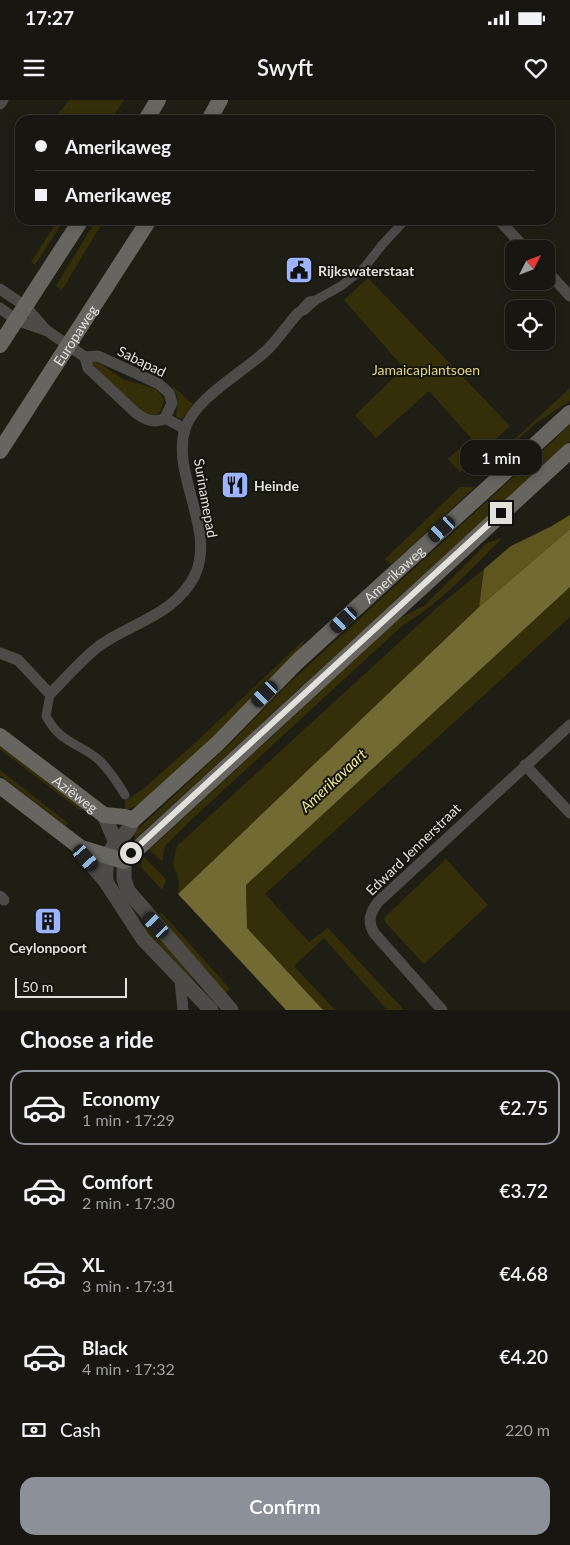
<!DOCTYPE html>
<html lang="en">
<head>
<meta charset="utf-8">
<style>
	:root { --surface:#171610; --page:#24231e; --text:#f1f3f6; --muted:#9e9f9f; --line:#363530; --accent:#8c9099 }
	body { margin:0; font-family:Lato,sans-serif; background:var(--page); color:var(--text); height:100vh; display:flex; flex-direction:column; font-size:19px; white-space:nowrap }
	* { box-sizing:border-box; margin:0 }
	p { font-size:16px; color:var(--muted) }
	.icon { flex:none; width:28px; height:28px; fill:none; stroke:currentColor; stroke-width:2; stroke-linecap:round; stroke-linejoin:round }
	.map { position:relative; height:910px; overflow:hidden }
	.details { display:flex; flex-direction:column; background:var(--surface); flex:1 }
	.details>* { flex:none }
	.hud { position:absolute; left:15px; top:15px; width:540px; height:110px; border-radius:15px; box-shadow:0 2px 8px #0003,0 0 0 1px var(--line); display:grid; align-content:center; height:110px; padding:0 20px; background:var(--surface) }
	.needle { width:32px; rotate:48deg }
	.controls { position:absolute; left:505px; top:140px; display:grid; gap:10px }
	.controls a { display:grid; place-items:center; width:50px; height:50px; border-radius:10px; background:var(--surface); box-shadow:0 2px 8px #0003,0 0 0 1px var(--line); font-size:25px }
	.scale { position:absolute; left:15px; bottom:12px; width:112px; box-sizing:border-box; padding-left:5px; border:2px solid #e1e0db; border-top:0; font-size:14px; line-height:18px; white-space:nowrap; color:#e1e0db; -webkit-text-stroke:4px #15140d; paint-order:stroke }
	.end { position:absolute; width:22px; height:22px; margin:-11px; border:6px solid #e1e0db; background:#111; box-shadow:0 0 0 2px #111 }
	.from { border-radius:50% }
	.bubble { position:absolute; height:35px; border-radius:15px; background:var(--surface); box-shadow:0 2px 8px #0003,0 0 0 1px var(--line); font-size:16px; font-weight:600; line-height:35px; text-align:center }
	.car { position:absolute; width:15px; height:30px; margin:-15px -8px; border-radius:6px; box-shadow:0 0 4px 1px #0007; background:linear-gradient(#222 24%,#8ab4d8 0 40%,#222 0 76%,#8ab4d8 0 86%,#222 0) }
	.hud b { display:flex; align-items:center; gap:18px; height:48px; font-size:19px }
	.hud b+b { border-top:1px solid var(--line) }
	.hud i { width:12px; height:12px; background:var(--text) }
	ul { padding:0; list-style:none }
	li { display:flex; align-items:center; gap:15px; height:75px; margin:0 10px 8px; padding:0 10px; border:2px solid transparent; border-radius:15px }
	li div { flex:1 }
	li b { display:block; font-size:19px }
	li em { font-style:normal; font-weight:600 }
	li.current { border-color:var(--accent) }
	li>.icon { width:45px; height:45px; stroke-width:1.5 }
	h2 { padding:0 20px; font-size:22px; line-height:60px }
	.pay { display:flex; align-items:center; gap:12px; height:55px; padding:0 20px; font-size:19px }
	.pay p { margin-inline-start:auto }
	.action { display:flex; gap:10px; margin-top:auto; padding:10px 20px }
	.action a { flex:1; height:58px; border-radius:15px; background:var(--accent); color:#fff; font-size:20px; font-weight:600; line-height:58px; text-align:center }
	.status { display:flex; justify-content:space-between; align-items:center; height:35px; padding:0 25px; background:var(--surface); direction:ltr }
	.status svg { height:14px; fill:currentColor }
	header { display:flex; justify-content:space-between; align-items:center; height:65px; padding:0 20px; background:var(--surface); font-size:22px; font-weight:600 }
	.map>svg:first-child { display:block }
	.green { fill:#342f08 }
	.forest { fill:#5d561e }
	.water { fill:#716a33 }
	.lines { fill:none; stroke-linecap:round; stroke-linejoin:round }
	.pedestrian { stroke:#4c4b47; stroke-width:9 }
	.minor { stroke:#4c4b47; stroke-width:11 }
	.tertiary { stroke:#4c4b47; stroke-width:15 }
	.secondary { stroke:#66655f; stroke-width:16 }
	.route { stroke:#e1e0db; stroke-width:6 }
	.labels { text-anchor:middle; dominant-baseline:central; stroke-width:4; stroke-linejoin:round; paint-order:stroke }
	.poi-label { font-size:14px; font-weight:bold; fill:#e1e0db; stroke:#15140d; text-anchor:start }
	.street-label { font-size:14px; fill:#e1e0db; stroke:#15140d }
	.park-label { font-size:14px; fill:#e1d681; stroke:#15140d }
	.water-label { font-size:15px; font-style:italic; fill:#f0e590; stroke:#15140d }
</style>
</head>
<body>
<div class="status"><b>17:27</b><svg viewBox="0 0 49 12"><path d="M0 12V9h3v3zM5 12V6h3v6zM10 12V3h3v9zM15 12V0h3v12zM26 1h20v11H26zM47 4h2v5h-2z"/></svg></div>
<header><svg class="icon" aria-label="menu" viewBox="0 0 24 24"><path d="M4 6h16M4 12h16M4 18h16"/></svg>Swyft<svg class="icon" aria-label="heart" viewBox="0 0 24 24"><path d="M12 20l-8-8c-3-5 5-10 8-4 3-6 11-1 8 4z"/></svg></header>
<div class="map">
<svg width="570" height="910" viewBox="0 0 570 910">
	<rect width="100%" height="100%" fill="#1f1e15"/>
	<g class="green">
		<path d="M69,0H124L111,20H54Z"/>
		<path d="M58,120H64L35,165L31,162Z"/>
		<path d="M96,120H104L62,190L56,186Z"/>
		<path d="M368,178L510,326L460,372L448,359L471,338L429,291L376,338L355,315L404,268L344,200Z"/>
		<path d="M93,259L123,279L156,289L164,299L161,311L156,315L143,314L91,263Z"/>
		<path d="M171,285L193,304L182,319L176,317L178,297Z"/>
		<path d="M570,288V301L536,323L478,375L477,374Z"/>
		<path d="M570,325V341L136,738L133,734L234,640L284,588Z"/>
		<path d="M460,387H475L391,465L385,459Z"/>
		<path d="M502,438C471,469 441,503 403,525L191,720L165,746L162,761L149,750L400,518L425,505L487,443Z"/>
		<path d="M484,469L479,507L178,794L179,781L173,763L177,746L439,506Z"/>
		<path d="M570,487V517L265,794L309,842L328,828L404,910H387L324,838L294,866L335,910H323L247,828L246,785Z"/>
		<path d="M305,539L301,550L214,638L141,704L125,710V701L143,689L195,643Z"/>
		<path d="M0,644L83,708L81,711L0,649Z"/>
		<path d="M0,670L68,723L66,726L0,675Z"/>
		<path d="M143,756L164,777L166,781L162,790L141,767Z"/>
		<path d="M446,759L488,805L424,864L385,822L384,818Z"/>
		<path d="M161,812L230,889L223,896L213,877L157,816Z"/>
		<path d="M147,825L192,876L195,882L143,828Z"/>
	</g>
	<path class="forest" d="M570,415V429L479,507L484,469L511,446L550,427Z"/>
	<path class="water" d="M570,429V487L246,785L247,828L323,910H286L178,794L479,507Z"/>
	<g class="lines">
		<g class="pedestrian">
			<path d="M316,200L341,186L364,168L382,145L405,120"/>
			<path d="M316,200L305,210L298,213L309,201Z"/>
			<path d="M50,594L46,616C61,644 78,642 99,660C109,670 118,683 125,695"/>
		</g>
		<g class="minor">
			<path d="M0,4L3,0"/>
			<path d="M499,120L526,149"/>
			<path d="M546,170L570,196"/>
			<path d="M0,189L25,206L46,230L85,257L88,268L136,313C145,320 155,324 165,318L172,303L169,293L159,284L98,256L85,257"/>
			<path d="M0,208L16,220L45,230"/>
			<path d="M165,318L185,329"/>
			<path d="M0,553L18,560L50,594C66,578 81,560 99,546C133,522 175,515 195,475C216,430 171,374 185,329C196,296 245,272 269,248C279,238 288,224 298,213"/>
			<path d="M525,665L570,713"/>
			<path d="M0,796L4,800"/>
			<path d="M180,880L183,910"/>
			<path d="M442,910L374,833C367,821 370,813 378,802L570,625"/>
		</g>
		<g class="tertiary">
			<path d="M104,715L124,761V779L128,791L231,910"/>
			<path d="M81,748L86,758L106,782L143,839L211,910"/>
			<path d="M106,782C105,768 106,754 116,743C123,735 130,731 133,720"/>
		</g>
		<g class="secondary">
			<path d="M146,20L158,0"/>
			<path d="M209,20L220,0"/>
			<path d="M0,245L81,120"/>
			<path id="s1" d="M0,351L149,120"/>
			<path id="s2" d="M0,636L104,715L125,717L133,720L218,643L298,561L570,313"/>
			<path d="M0,686L81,748L124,761L570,351"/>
		</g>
	</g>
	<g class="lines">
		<path class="route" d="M131,753L501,413"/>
	</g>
	<defs>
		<g id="civic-square" transform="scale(1.4375)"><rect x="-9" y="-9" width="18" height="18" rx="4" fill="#9bb4fd" stroke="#15140d"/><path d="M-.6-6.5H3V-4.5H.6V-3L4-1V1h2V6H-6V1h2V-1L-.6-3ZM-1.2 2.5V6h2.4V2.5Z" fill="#111"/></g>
		<g id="restaurant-square" transform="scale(1.4375)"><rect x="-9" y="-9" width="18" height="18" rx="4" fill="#9bb4fd" stroke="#15140d"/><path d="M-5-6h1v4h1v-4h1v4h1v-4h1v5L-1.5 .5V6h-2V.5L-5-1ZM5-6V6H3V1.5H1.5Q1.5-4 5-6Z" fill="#111"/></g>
		<g id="building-square" transform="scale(1.4375)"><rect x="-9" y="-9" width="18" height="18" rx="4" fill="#9bb4fd" stroke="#15140d"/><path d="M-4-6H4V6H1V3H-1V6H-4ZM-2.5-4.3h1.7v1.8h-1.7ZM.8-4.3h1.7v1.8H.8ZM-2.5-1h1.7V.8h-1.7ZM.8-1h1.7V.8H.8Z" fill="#111"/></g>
	</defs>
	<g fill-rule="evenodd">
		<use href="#civic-square" x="299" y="170"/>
		<use href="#restaurant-square" x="235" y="385"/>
		<use href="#building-square" x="48" y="821"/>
	</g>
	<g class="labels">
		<g class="poi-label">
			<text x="318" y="170">Rijkswaterstaat</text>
			<text x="254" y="385">Heinde</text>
			<text x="48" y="847" text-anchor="middle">Ceylonpoort</text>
		</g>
		<g class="street-label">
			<text stroke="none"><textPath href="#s1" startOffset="138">Europaweg</textPath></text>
			<text transform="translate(142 261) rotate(26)">Sabapad</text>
			<text transform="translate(206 398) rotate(80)">Surinamepad</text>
			<text stroke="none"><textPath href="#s2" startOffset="519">Amerikaweg</textPath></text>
			<text stroke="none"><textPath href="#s2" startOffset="95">Aziëweg</textPath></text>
			<text transform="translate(413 749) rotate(-44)">Edward Jennerstraat</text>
		</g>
		<g class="park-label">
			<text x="426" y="269">Jamaicaplantsoen</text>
		</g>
		<g class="water-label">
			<text transform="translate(333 680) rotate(-43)">Amerikavaart</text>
		</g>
	</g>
</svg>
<div class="controls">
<a><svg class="needle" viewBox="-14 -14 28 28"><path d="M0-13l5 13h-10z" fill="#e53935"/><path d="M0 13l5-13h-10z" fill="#9e9f9f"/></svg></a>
<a><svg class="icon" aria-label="locate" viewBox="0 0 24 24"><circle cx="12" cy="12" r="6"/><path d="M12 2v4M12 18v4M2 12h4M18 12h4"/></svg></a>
</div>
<div class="scale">50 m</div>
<i class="end from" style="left:131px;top:753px"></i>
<i class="end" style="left:501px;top:413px"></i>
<div class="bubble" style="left:460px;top:340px;width:82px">1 min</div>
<i class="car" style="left:442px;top:429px;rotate:228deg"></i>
<i class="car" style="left:344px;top:520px;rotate:227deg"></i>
<i class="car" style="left:265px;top:594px;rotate:225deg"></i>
<i class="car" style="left:86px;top:758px;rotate:139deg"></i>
<i class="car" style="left:156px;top:825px;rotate:317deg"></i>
<div class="hud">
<b><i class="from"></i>Amerikaweg</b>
<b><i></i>Amerikaweg</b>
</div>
</div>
<section class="details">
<h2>Choose a ride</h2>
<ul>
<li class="current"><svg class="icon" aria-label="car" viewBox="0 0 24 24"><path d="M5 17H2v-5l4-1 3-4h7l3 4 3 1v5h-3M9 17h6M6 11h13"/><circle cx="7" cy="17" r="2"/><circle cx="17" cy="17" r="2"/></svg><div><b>Economy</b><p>1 min · 17:29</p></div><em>€2.75</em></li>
<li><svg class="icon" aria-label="car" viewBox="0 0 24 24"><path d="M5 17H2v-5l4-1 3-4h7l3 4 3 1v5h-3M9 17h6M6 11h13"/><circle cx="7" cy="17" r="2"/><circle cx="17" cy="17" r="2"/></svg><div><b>Comfort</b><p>2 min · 17:30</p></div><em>€3.72</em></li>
<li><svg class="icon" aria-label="car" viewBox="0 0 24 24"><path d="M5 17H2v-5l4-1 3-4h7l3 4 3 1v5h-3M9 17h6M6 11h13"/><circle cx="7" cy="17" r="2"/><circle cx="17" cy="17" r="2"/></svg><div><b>XL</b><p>3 min · 17:31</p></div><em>€4.68</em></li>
<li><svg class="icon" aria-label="car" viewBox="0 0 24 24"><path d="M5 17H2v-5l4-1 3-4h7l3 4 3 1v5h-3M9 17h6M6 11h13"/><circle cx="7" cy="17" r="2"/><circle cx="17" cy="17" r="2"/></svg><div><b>Black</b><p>4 min · 17:32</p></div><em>€4.20</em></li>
</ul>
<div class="pay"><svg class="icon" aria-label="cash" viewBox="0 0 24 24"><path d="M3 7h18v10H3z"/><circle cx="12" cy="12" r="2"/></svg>Cash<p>220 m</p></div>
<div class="action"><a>Confirm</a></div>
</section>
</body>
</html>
